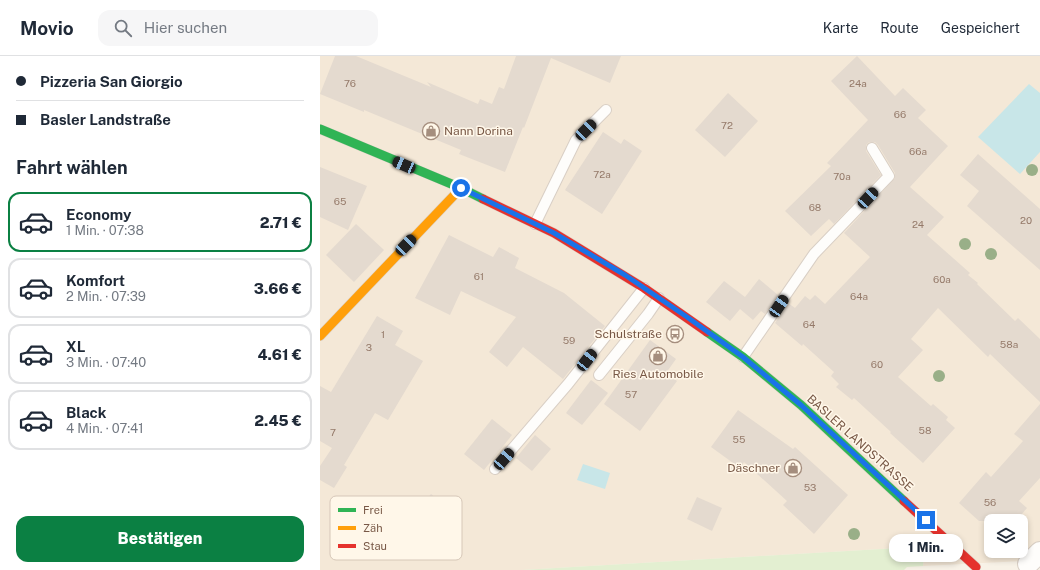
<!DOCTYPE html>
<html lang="de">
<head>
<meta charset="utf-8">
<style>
	:root { --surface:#fff; --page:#f6f6f7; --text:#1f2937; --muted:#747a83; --line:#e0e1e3; --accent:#0b8043 }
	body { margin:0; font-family:"Public Sans",sans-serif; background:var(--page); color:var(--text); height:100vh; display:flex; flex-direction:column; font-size:15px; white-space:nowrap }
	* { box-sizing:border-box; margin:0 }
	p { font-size:13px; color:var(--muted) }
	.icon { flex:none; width:22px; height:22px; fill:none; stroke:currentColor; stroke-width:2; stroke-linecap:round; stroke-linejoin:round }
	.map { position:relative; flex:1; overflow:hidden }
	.side { display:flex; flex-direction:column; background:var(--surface); width:320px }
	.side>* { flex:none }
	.guide { display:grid; align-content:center; height:88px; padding:0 16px; background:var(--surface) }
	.controls { position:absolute; left:664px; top:458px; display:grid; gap:8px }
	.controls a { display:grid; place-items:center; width:44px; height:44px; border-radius:8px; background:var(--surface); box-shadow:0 2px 6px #0003; font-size:20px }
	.end { position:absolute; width:18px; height:18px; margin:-9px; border:5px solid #1a73e8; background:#fff; box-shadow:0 0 0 2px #fff }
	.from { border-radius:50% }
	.bubble { position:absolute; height:28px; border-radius:12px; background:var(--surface); box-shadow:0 2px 6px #0003; font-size:13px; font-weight:800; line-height:28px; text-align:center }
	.car { position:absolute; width:12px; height:24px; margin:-12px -6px; border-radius:5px; box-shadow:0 0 3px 1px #0007; background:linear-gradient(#222 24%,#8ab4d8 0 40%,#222 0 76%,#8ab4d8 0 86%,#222 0) }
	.guide b { display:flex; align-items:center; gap:14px; height:38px; font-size:15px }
	.guide b+b { border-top:1px solid var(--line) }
	.guide i { width:10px; height:10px; background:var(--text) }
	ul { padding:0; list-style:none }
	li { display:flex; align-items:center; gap:12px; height:60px; margin:0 8px 6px; padding:0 8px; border:2px solid var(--line); border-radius:12px }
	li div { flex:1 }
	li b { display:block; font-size:15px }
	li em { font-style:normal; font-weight:800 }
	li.active { border-color:var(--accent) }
	li>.icon { width:36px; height:36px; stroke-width:1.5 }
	h2 { padding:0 16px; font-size:18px; line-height:48px }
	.cta { display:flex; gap:8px; margin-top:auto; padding:8px 16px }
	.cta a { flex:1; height:46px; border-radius:12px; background:var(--accent); color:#fff; font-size:16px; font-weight:800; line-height:46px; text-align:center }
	header { display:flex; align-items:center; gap:24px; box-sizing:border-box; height:56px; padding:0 20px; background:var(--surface); border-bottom:1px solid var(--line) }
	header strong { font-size:19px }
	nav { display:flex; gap:22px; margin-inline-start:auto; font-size:14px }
	.search { width:280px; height:36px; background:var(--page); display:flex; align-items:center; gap:10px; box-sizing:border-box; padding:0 14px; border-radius:12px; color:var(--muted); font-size:15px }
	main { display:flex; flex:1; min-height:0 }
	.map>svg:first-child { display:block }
	.residential { fill:#f4e8d7; fill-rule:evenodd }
	.green { fill:#e3efd1 }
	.water { fill:#c8e6e8 }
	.building { fill:#e4dacf }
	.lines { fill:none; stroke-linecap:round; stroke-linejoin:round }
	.lane-casing { stroke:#d9cfc5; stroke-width:12 }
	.street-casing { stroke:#d9cfc5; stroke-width:22 }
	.fast-casing { stroke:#d9cec4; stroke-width:10 }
	.slow-casing { stroke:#d9cec4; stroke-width:10 }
	.jam-casing { stroke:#d9cec4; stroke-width:10 }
	.lane { stroke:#fefdfb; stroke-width:10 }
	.street { stroke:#fefdfb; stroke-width:20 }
	.fast { stroke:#30b455; stroke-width:9 }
	.slow { stroke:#ff9f0a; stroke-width:9 }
	.jam { stroke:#e5322d; stroke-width:9 }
	.tree { fill:#99af88 }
	.route { stroke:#1a73e8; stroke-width:5 }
	.labels { text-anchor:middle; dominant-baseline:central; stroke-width:3; stroke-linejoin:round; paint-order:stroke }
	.number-label { font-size:10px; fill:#957a6a }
	.poi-label { font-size:12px; fill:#785846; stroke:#fff7e9; text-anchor:end }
	.street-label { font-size:12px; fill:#785846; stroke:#fff7e9 }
	.key { fill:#fff7e9; stroke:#d6c7b8; stroke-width:1 }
	.key-label { font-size:11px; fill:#785846 }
</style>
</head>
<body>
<header>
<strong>Movio</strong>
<div class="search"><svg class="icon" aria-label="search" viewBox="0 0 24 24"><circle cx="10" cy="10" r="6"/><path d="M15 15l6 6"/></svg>Hier suchen</div>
<nav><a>Karte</a><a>Route</a><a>Gespeichert</a></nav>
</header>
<main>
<section class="side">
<div class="guide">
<b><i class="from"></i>Pizzeria San Giorgio</b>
<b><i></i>Basler Landstraße</b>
</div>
<h2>Fahrt wählen</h2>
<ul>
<li class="active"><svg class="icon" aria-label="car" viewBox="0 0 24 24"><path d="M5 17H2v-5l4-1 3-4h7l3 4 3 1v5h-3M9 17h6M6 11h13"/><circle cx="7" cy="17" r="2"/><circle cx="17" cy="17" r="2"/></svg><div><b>Economy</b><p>1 Min. · 07:38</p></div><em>2.71 €</em></li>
<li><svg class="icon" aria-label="car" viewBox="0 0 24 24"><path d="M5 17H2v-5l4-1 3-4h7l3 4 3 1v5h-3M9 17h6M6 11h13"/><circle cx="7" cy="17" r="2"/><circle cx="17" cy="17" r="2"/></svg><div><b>Komfort</b><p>2 Min. · 07:39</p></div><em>3.66 €</em></li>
<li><svg class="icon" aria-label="car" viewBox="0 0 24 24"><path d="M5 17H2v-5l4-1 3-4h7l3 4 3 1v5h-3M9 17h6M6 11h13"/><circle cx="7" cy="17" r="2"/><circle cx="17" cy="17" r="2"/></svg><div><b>XL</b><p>3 Min. · 07:40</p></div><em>4.61 €</em></li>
<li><svg class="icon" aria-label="car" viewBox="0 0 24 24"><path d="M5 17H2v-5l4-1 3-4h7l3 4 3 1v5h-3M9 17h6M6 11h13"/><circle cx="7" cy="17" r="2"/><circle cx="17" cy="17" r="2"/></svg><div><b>Black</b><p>4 Min. · 07:41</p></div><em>2.45 €</em></li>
</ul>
<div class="cta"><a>Bestätigen</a></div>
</section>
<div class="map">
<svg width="720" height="514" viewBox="0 0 720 514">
	<rect width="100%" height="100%" fill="#f8f2e7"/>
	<path class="residential" d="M0,0H720V504L603,510L604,499L596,491L202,514H0ZM671,465H701V495H671Z"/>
	<path class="green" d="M596,491L604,499L603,510L587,511L584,514H202Z"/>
	<g class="water">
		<path d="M709,28L720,37V96L700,118L658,81Z"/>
		<path d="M263,408L290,417L285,433L257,424Z"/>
	</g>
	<g class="building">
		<path d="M15,0H36L111,31L107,26L158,48L160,43L172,48L179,31L184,33L196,0H301L290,27L231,2L204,72L203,71L185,116L139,98L141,94L44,54V56L0,38Z"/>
		<path d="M537,0L575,40L583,32L606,54L598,62L628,90L590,131L624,161L607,179L650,217L648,219L658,227L657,228L695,265L698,262L720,283V346L670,298L668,301L618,252L591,283L603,294L578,321L611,350L613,348L628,361L626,364L635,372L603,407L570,377L571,376L534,342L532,344L516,331L519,328L511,320L514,316L483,288L482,290L455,267L468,247L475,252L485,240L490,244L495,239L505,248L550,201L524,177L575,122V117L558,89L555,86H549L546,89V95L561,119L514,168L509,163L491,180L465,155L511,110L507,107L548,64L511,25Z"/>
		<path d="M408,37L438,65L405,101L375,74Z"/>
		<path d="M283,76L301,88L304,83L322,95L282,158L245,134Z"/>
		<path d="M658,98L720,153V214L647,150L659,135L640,119Z"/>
		<path d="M0,111L47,130L28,174L0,161Z"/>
		<path d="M36,168L64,194L34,226L6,199Z"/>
		<path d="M129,179L173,201L179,191L199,202L195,212L244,237L285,270L243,323L203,291L187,311L169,296L196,261L141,235L130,259L95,242Z"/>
		<path d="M439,223L458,239L445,258L441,255L433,264L420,253L410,265L386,246L404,225L425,241Z"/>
		<path d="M57,260L83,275L75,289L103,305L68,364L55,357L24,409L27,411L14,432L0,424V410L12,392L0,385V330L11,336Z"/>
		<path d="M330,284L356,303L346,317L357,325L320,375L284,348Z"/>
		<path d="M271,324L288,337L262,369L246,357Z"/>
		<path d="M720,348V422L699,445L707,452L696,465H659L639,447L666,416L671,421L703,385L694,378Z"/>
		<path d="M418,354L473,393L475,391L528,439L494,478L463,449L467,445L424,406L420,412L391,391Z"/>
		<path d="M172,363L192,379L164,414L144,398Z"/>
		<path d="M215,379L231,393L212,415L196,402Z"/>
		<path d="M111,438L136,459L106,495L81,475Z"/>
		<path d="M377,441L402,452L392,475L367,463Z"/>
	</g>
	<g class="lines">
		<g class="lane-casing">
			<g id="lane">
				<path d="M215,168L256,84L286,54"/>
				<path d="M423,301L494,198L569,120L552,92"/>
				<path d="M279,319L328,258L339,242"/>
				<path d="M175,413L248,328L324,232"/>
			</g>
		</g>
		<g class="street-casing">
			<path id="street" d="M708,508L720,496"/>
		</g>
		<g class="fast-casing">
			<g id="fast">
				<path d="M0,73L141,132L163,143"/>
				<path d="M387,276L423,301L481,349L584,445"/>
			</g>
		</g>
		<g class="slow-casing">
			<path id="slow" d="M0,280L141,132"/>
		</g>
		<g class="jam-casing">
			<g id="jam">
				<path d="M163,143L234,177L324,232L387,276"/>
				<path d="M584,445L656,511"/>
			</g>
		</g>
		<use href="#lane" class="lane"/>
		<use href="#street" class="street"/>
		<use href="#fast" class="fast"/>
		<use href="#slow" class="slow"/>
		<use href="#jam" class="jam"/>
	</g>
	<g class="tree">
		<circle cx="712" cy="114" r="6"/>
		<circle cx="645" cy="188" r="6"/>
		<circle cx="671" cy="198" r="6"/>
		<circle cx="619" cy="320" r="6"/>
		<circle cx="534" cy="478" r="6"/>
		<circle cx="587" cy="499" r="6"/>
	</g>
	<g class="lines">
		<path class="route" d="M141,132L234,177L305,219L367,261L423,301L481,349L606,464"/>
	</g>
	<defs>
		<g id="shop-ring" transform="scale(0.9)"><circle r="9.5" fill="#fff7e9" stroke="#a58e7e" stroke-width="1.5"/><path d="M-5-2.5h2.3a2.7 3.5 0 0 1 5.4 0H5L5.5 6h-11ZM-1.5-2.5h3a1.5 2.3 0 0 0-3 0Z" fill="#a58e7e"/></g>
		<g id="bus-ring" transform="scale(0.9)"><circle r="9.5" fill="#fff7e9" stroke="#a58e7e" stroke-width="1.5"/><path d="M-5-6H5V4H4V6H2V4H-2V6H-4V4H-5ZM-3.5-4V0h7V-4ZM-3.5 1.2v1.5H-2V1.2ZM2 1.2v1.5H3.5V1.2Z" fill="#a58e7e"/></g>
	</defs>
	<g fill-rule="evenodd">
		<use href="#shop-ring" x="111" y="75"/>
		<use href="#bus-ring" x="355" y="278"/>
		<use href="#shop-ring" x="338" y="300"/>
		<use href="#shop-ring" x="473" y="412"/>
	</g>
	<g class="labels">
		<g class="number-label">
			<text x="30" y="27">76</text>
			<text x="538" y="27">24a</text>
			<text x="580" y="58">66</text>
			<text x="407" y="69">72</text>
			<text x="598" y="95">66a</text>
			<text x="282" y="118">72a</text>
			<text x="522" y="120">70a</text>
			<text x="20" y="145">65</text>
			<text x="495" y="151">68</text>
			<text x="706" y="164">20</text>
			<text x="598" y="168">24</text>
			<text x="159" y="220">61</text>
			<text x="622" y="223">60a</text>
			<text x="539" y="240">64a</text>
			<text x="489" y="268">64</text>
			<text x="63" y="278">1</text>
			<text x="249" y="284">59</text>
			<text x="689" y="288">58a</text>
			<text x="49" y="291">3</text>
			<text x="557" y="308">60</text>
			<text x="311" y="338">57</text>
			<text x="605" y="374">58</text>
			<text x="13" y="376">7</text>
			<text x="419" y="383">55</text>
			<text x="490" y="431">53</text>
			<text x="670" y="446">56</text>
		</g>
		<g class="poi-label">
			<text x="124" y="75" text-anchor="start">Nann Dorina</text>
			<text x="342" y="278">Schulstraße</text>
			<text x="338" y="318" text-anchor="middle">Ries Automobile</text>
			<text x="460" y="412">Däschner</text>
		</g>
		<g class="street-label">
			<text transform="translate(540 387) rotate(42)">BASLER LANDSTRASSE</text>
		</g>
	</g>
	<rect x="10" y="440" width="132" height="64" rx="6" class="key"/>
	<rect x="18" y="452" width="18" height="4" fill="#30b455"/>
	<rect x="18" y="470" width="18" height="4" fill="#ff9f0a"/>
	<rect x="18" y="488" width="18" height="4" fill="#e5322d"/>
	<g class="key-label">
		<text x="43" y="458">Frei</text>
		<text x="43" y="476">Zäh</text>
		<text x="43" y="494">Stau</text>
	</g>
</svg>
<div class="controls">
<a><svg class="icon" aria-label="layers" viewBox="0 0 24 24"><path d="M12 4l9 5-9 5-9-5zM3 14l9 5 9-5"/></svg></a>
</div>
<i class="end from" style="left:141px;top:132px"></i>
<i class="end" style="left:606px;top:464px"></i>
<div class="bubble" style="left:569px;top:478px;width:74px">1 Min.</div>
<i class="car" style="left:266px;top:74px;rotate:45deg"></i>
<i class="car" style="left:84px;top:109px;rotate:293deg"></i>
<i class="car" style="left:548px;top:142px;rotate:43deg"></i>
<i class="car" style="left:86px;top:189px;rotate:44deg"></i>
<i class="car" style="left:459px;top:250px;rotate:34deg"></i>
<i class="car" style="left:267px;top:304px;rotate:38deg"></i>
<i class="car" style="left:184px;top:403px;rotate:41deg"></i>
</div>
</main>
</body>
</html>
